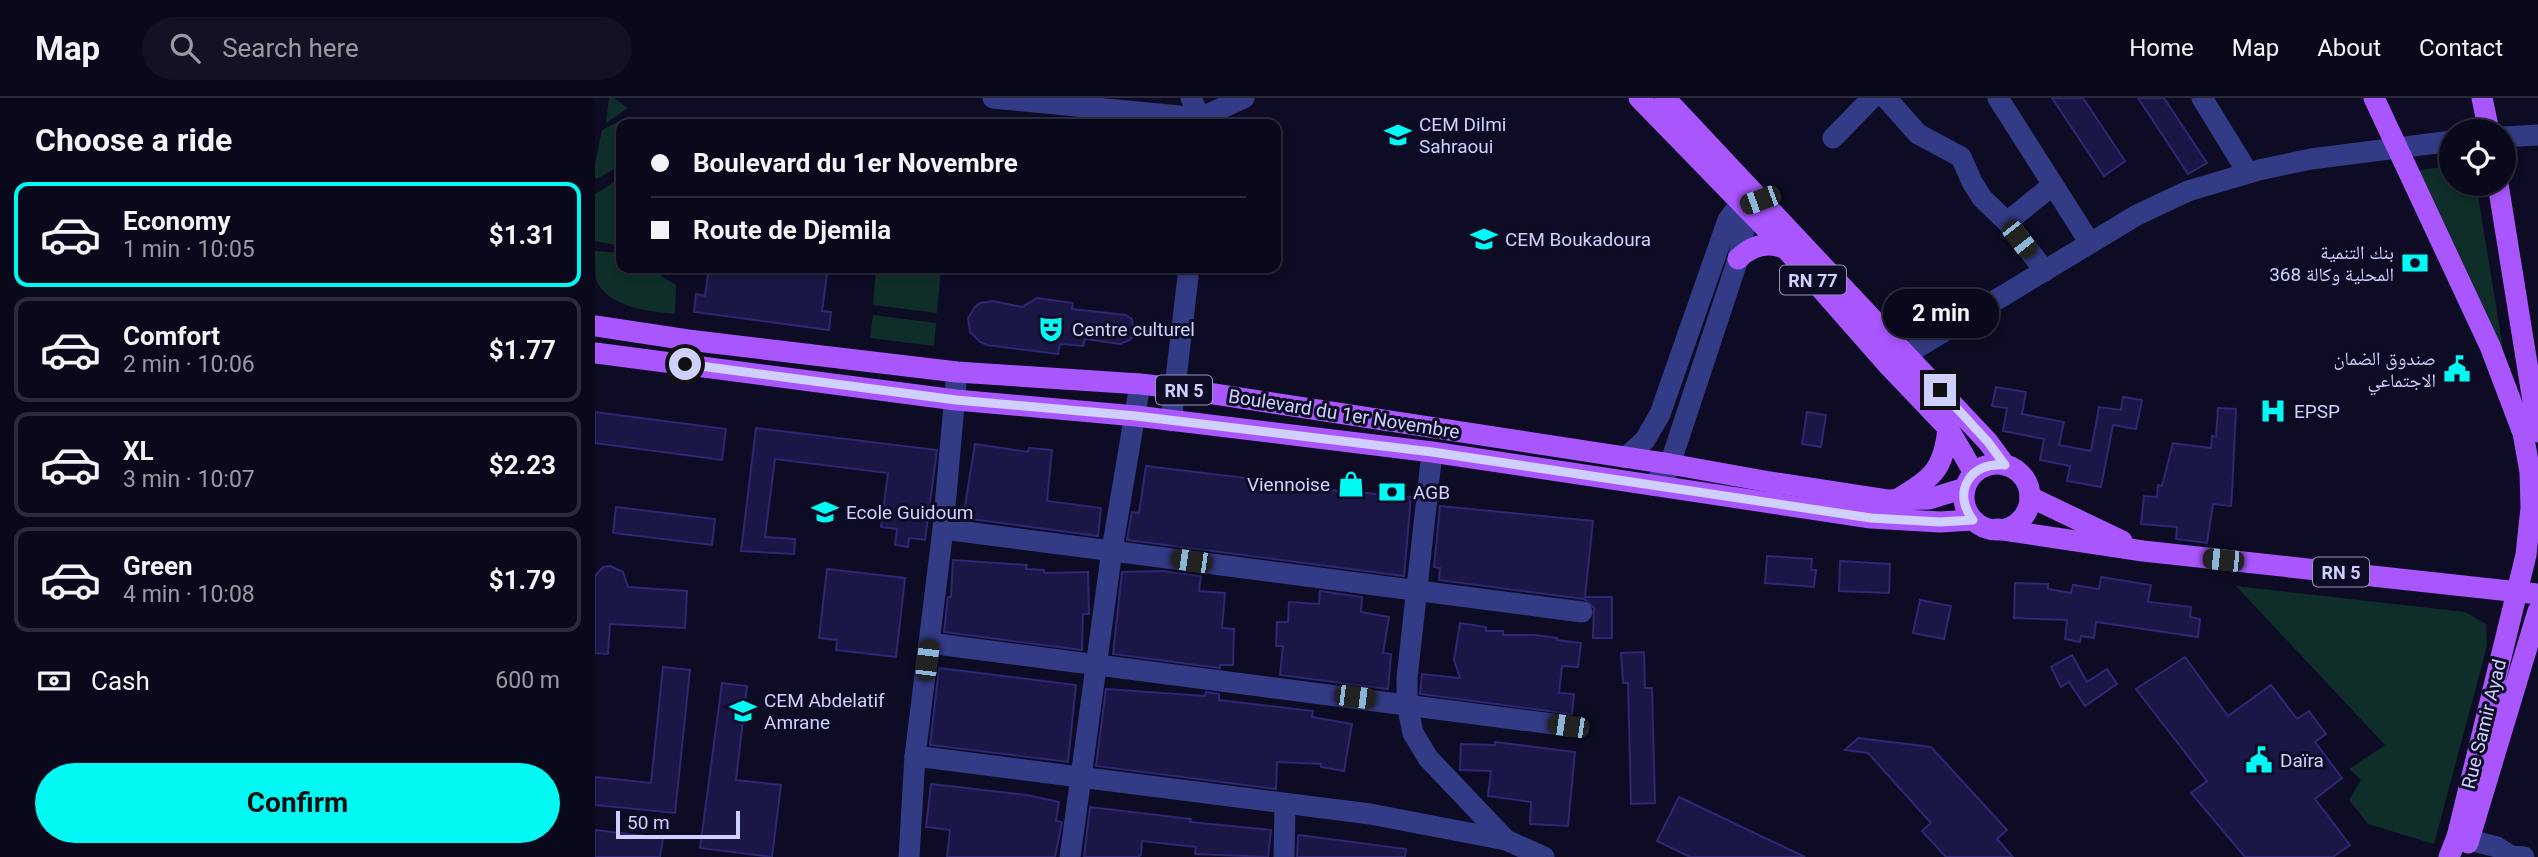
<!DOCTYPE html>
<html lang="en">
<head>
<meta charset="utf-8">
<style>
	:root { --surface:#0a091b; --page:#131224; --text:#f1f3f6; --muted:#999aa3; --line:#2a2a3a; --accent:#00faf3 }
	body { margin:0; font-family:Roboto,"Noto Naskh Arabic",sans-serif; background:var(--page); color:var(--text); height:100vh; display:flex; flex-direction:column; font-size:26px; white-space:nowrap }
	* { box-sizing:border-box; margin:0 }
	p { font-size:23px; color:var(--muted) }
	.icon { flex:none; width:38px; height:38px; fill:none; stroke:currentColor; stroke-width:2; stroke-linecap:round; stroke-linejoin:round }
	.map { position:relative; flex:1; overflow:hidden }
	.side { display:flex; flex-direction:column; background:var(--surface); width:595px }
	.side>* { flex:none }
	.banner { position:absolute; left:21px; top:21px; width:665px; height:154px; border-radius:14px; box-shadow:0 4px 10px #0003,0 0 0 2px var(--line); display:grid; align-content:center; height:154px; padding:0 35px; background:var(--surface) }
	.controls { position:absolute; left:1844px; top:21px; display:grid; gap:14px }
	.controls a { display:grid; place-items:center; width:77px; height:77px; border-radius:50%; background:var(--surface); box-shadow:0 4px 10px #0003,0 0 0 2px var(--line); font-size:35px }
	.scale { position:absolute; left:21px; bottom:18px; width:124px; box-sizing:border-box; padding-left:7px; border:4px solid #cfd0ff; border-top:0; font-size:19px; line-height:24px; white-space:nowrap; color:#cfd0ff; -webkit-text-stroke:5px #0d0c24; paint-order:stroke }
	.end { position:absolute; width:32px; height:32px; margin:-16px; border:9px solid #cfd0ff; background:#111; box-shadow:0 0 0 4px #111 }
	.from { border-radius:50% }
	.bubble { position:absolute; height:49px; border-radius:24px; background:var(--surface); box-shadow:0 4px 10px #0003,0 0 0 2px var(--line); font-size:23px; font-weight:700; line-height:49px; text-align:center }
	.car { position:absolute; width:21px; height:42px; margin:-21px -10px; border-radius:9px; box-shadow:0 0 5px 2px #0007; background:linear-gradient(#222 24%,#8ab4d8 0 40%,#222 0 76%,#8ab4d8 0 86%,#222 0) }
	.banner b { display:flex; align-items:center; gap:24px; height:66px; font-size:26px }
	.banner b+b { border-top:2px solid var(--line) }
	.banner i { width:18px; height:18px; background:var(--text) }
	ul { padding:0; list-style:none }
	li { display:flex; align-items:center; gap:21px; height:105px; margin:0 14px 10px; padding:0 21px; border:4px solid var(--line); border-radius:14px }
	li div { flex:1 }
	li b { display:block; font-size:26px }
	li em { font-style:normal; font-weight:700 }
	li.on { border-color:var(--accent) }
	li>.icon { width:63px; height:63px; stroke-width:1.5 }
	h2 { padding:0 35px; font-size:32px; line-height:84px }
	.pay { display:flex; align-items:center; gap:18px; height:77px; padding:0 35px; font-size:26px }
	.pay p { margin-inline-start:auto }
	.primary-button { display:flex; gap:14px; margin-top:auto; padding:14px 35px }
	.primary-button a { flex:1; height:80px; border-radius:42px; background:var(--accent); color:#111; font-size:28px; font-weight:700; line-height:80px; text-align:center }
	header { display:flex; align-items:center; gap:42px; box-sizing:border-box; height:98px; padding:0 35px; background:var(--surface); border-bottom:2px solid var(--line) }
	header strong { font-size:33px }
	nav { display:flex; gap:38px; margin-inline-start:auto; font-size:24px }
	.search { width:490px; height:63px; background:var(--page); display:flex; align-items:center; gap:18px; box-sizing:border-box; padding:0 24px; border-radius:38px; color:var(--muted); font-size:26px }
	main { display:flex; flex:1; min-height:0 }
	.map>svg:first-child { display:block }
	.green { fill:#0f2e29 }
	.building { fill:#1a1746; stroke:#2d2774; stroke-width:2 }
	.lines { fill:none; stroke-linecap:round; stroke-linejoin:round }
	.minor { stroke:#343b86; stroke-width:21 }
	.major { stroke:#aa56ff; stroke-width:21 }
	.route { stroke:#cfd0ff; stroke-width:9 }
	.labels { text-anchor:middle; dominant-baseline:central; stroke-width:6; stroke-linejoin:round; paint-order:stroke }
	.shield { fill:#0d0c24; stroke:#9595bd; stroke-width:2 }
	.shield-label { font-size:18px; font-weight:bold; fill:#cfd0ff }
	.poi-label { font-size:19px; fill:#cfd0ff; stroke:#0d0c24; text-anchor:start }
	.street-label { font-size:19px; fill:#cfd0ff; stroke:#0d0c24 }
</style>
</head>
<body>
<header>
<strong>Map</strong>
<div class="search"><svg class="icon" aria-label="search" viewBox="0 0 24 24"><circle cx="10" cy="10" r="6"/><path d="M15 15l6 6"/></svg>Search here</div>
<nav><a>Home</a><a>Map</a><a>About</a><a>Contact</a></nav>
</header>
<main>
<section class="side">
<h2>Choose a ride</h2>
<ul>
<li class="on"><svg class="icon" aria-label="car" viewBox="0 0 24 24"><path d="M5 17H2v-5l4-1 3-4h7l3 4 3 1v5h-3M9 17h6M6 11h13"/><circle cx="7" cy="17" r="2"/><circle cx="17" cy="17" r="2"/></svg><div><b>Economy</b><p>1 min · 10:05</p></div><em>$1.31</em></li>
<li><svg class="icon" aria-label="car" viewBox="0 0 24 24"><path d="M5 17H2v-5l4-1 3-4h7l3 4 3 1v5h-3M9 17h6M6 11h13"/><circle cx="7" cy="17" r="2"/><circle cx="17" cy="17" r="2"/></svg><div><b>Comfort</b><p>2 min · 10:06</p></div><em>$1.77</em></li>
<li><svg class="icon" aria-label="car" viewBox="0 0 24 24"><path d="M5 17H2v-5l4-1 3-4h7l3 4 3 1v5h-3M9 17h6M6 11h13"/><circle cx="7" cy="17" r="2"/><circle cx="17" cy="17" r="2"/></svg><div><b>XL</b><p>3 min · 10:07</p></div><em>$2.23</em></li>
<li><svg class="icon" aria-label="car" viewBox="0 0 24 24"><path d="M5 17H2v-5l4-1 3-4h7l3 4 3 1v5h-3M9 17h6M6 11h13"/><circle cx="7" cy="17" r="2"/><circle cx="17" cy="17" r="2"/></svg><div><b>Green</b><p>4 min · 10:08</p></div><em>$1.79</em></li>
</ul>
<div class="pay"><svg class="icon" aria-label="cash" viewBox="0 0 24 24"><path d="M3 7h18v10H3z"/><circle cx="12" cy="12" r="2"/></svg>Cash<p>600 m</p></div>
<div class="primary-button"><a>Confirm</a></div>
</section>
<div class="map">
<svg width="1943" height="759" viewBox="0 0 1943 759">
	<rect width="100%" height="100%" fill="#0d0c24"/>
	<g class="green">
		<path d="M14,0H19L33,10L11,25Z"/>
		<path d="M30,20L34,26H26V67L2,81L0,80V66L7,32Z"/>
		<path d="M1857,67V86H1881L1909,257L1822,73Z"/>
		<path d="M26,80V148L0,143V96Z"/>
		<path d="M0,153L26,155V170H59L61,175L81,187L80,216C54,213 12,210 1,181C0,173 0,161 0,153Z"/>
		<path d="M281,170H346L342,215L278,207Z"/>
		<path d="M278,217L341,225L339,248L275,240Z"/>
		<path d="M1641,488L1870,514L1891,526L1892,548L1839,746L1773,726L1754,702L1766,682L1754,671L1790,647Z"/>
	</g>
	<g class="building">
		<path d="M1457,0H1488L1530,63L1509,78Z"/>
		<path d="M1543,0H1569L1612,65L1593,76Z"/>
		<path d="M114,170H233L227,213L236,214L234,232L99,214L101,196L110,198Z"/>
		<path d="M442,200L478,205L477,211L531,217L537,221L539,235L535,242L525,246L490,241L488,248L465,246L463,256L392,247L385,244L375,234L373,220L380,209L385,205L398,203L427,209Z"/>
		<path d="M1401,289L1431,294L1427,316L1469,324L1464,347L1496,353L1504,309L1526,312L1528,299L1547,302L1541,331L1518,327L1506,389L1472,383L1475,368L1445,362L1449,341L1408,333L1412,310L1397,308Z"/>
		<path d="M1623,310L1641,311L1637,395L1636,408L1618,406L1612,445L1581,441L1582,429L1546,426L1549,398L1562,399L1563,387L1567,388L1578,345L1616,350L1617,338L1621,339Z"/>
		<path d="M0,314L131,331L127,362L0,345Z"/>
		<path d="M1212,314L1231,317L1226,349L1207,346Z"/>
		<path d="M161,330L342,352L330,442L314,440L313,449L300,447L302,431L286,429L293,375L180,361L170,439L200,441L199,456L146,453Z"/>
		<path d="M380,346L433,354L434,350L457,352L452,403L506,410L503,438L368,420Z"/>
		<path d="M551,368L700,386V389L816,399L809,478L532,442L537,414L544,415Z"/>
		<path d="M845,408L998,423L990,499H1017V540H998L999,510L989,501L844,482L845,470L839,469Z"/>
		<path d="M21,409L120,421L117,447L18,435Z"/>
		<path d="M1172,458L1217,461L1216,472H1221L1219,489L1170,485Z"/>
		<path d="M358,462L432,467L431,471L449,472V475L493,474L494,516H488L487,552L349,534L353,499H356Z"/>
		<path d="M1245,463L1295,466L1294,495L1244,493Z"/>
		<path d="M15,468L28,474L33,489L92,493L90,530L15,526L13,556L0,555V478L8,469Z"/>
		<path d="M232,471L310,480L301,559L241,552L242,542L224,540Z"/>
		<path d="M567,473L606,478L604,493L630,495L627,530L639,531L638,567H625V570L518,556L527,474Z"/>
		<path d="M1506,479L1556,487L1553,504L1596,509L1595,519L1605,521L1603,539L1501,524L1499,540L1486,538L1485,544L1470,541L1472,522L1419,520L1420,485L1453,486V491L1476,495L1478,487L1504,491Z"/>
		<path d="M725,493L767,499L766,514L794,519L788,555L796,556L793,591L685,577L688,548H681L682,524H693L694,504L724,506Z"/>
		<path d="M1325,502L1356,508L1349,541L1318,535Z"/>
		<path d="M865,525L891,529V533H908V537H939L962,540V542L986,545L983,569L967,568L964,595L979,596L977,616L825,596L827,576L865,580L859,562Z"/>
		<path d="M1049,554L1050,590H1057L1060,705L1036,706L1033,585H1028L1026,555Z"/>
		<path d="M1477,557L1492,584L1512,571L1522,586L1490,608L1474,584L1466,589L1456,569Z"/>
		<path d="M1590,559L1633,618L1676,587L1702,621L1714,613L1731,636L1720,644L1747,680L1720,701L1755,747L1738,759H1650L1596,695L1612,683L1541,591Z"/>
		<path d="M68,569L95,572L80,715L0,707V679L56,685Z"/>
		<path d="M344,570L481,587L473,664L335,647Z"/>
		<path d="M127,585L152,588L141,682L186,687L177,759L105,750Z"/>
		<path d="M511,591L610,598L611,594L624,596V602L718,613L717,619L757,626L749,673L726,669V666L682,664L681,691L501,668Z"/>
		<path d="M1263,640L1336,649L1412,732L1402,741L1418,759H1351L1327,733L1336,725L1273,655L1250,652Z"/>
		<path d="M900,644L980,654L973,728L935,726L936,704L893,698L896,673L865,672L866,646L900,647Z"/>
		<path d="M336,686L432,697L464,704L461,723L467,724L460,759H352L355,732L331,729Z"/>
		<path d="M1084,699L1210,759H1095L1062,743Z"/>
		<path d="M495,709L596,721L595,724L676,732L673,759L600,756L601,749L547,743L546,757L543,759H489Z"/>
		<path d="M0,732L68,740L65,759H0Z"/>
		<path d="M704,737L811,751L810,759H702L703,738Z"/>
	</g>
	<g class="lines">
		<g class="minor">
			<path d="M398,0L605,20L596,0"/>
			<path d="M1291,0L1323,36L1366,59L1377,84L1387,100L1412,124L1450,173"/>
			<path d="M1403,0L1495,145"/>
			<path d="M1607,0L1653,75"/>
			<path d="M606,26L605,20L649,0"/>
			<path d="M1909,39L1943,37"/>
			<path d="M1238,40L1277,0"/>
			<path d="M1412,124L1458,87"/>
			<path d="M1295,266L1542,117L1593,93L1664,72L1716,61L1857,43"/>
			<path d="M576,323L594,170"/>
			<path d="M837,354L812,580V606L818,635L833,660L911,742L949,759"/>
			<path d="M1030,360L1050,342L1065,316L1133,122L1140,113L1160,104"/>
			<path d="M1057,387L1072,373L1075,366L1143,161L1150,127L1146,97"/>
			<path d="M348,431L987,514"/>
			<path d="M334,545L973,628"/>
			<path d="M320,658L775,716L911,742"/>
			<path d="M1862,739L1902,749L1916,758L1929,759"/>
			<path d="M314,759L320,658L348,431L362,274"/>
			<path d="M475,759L517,452L545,286"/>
			<path d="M689,759L690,707"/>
		</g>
		<g class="major">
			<path d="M1044,0L1191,151L1293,267L1353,330L1379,375"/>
			<path d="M1070,0L1393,344L1410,367"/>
			<path d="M1779,0L1895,248L1928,335L1935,374L1936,410L1931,457L1862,739L1854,759"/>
			<path d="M1887,0L1894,33"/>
			<path d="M1903,86L1943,334"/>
			<path d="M1143,161C1157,147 1173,143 1191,151"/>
			<path d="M0,228L93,242L362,274L545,286L580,290L1075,366L1175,384L1292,402L1334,401L1370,390"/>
			<path d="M0,255L361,302L541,318L837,354L1276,420L1345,424L1378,422"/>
			<circle cx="1402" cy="399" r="33"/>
			<path d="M1435,399L1527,443"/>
			<path d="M1303,401C1337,380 1349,372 1353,330"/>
			<path d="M1402,431L1548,453L1943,496"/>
			<path d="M1873,745L1943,513"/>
		</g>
	</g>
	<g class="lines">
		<path class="route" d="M90,266L361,302L541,318L837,354L1276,420L1345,424L1378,422C1356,394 1376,363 1410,367L1393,344L1345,292"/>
	</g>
	<defs>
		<g id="school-bare" transform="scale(2.1)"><path d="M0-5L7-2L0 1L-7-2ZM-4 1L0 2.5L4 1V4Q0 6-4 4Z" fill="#00faf3" stroke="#0d0c24" stroke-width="2.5" paint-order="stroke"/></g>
		<g id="bank-bare" transform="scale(2.1)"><path d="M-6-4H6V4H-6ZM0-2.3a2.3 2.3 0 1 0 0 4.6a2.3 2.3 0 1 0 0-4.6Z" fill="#00faf3" stroke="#0d0c24" stroke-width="2.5" paint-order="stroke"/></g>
		<g id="theatre-bare" transform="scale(2.1)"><path d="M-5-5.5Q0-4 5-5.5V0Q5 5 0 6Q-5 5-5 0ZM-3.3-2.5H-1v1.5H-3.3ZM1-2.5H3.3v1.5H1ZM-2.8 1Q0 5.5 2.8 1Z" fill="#00faf3" stroke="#0d0c24" stroke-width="2.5" paint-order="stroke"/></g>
		<g id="civic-bare" transform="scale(2.1)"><path d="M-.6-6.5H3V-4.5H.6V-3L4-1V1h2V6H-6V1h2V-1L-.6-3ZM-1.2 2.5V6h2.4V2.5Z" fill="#00faf3" stroke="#0d0c24" stroke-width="2.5" paint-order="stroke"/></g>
		<g id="hospital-bare" transform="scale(2.1)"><path d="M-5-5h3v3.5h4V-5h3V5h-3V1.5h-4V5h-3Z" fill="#00faf3" stroke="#0d0c24" stroke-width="2.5" paint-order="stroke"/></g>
		<g id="shop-bare" transform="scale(2.1)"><path d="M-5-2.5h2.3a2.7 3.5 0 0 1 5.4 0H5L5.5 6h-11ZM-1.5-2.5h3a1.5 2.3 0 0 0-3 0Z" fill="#00faf3" stroke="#0d0c24" stroke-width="2.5" paint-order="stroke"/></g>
	</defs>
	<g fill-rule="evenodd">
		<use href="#school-bare" x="803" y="37"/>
		<use href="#school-bare" x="889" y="141"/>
		<use href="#bank-bare" x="1820" y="165"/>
		<use href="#theatre-bare" x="456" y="231"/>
		<use href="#civic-bare" x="1862" y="271"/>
		<use href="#hospital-bare" x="1678" y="313"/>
		<use href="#shop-bare" x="756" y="386"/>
		<use href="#bank-bare" x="797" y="394"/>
		<use href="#school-bare" x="230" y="414"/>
		<use href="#school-bare" x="148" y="613"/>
		<use href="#civic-bare" x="1664" y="662"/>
	</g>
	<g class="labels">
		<g class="shield">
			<rect x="1185" y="167.5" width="66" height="29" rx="5"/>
			<rect x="561" y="277.5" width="56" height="29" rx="5"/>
			<rect x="1718" y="459.5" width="56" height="29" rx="5"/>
		</g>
		<g class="shield-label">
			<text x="1218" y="182">RN 77</text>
			<text x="589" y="292">RN 5</text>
			<text x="1746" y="474">RN 5</text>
		</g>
		<g class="poi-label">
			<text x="824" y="26">CEM Dilmi<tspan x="824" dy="22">Sahraoui</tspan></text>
			<text x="910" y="141">CEM Boukadoura</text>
			<text x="1799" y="154" text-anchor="end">بنك التنمية<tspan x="1799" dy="22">المحلية وكالة 368</tspan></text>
			<text x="477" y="231">Centre culturel</text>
			<text x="1841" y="260" text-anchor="end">صندوق الضمان<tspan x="1841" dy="22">الاجتماعي</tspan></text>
			<text x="1699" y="313">EPSP</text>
			<text x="735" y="386" text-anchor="end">Viennoise</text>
			<text x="818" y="394">AGB</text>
			<text x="251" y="414">Ecole Guidoum</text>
			<text x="169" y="602">CEM Abdelatif<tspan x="169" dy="22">Amrane</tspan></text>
			<text x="1685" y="662">Daïra</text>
		</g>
		<g class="street-label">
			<text transform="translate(749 316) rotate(9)">Boulevard du 1er Novembre</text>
			<text transform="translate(1889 626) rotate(-76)">Rue Samir Ayad</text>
		</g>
	</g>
</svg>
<div class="controls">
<a><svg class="icon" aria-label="locate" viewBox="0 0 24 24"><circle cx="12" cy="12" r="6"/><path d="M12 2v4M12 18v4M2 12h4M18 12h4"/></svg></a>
</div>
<div class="scale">50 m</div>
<i class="end from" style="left:90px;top:266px"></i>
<i class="end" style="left:1345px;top:292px"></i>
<div class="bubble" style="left:1288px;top:191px;width:116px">2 min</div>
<i class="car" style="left:1165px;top:102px;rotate:250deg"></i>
<i class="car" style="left:1424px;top:141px;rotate:142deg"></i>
<i class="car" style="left:1628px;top:462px;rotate:276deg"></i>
<i class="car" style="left:596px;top:463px;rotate:278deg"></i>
<i class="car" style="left:332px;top:562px;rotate:7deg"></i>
<i class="car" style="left:760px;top:599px;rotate:97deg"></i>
<i class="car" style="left:973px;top:628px;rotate:278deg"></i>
<div class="banner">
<b><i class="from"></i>Boulevard du 1er Novembre</b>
<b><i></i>Route de Djemila</b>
</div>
</div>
</main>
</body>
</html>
